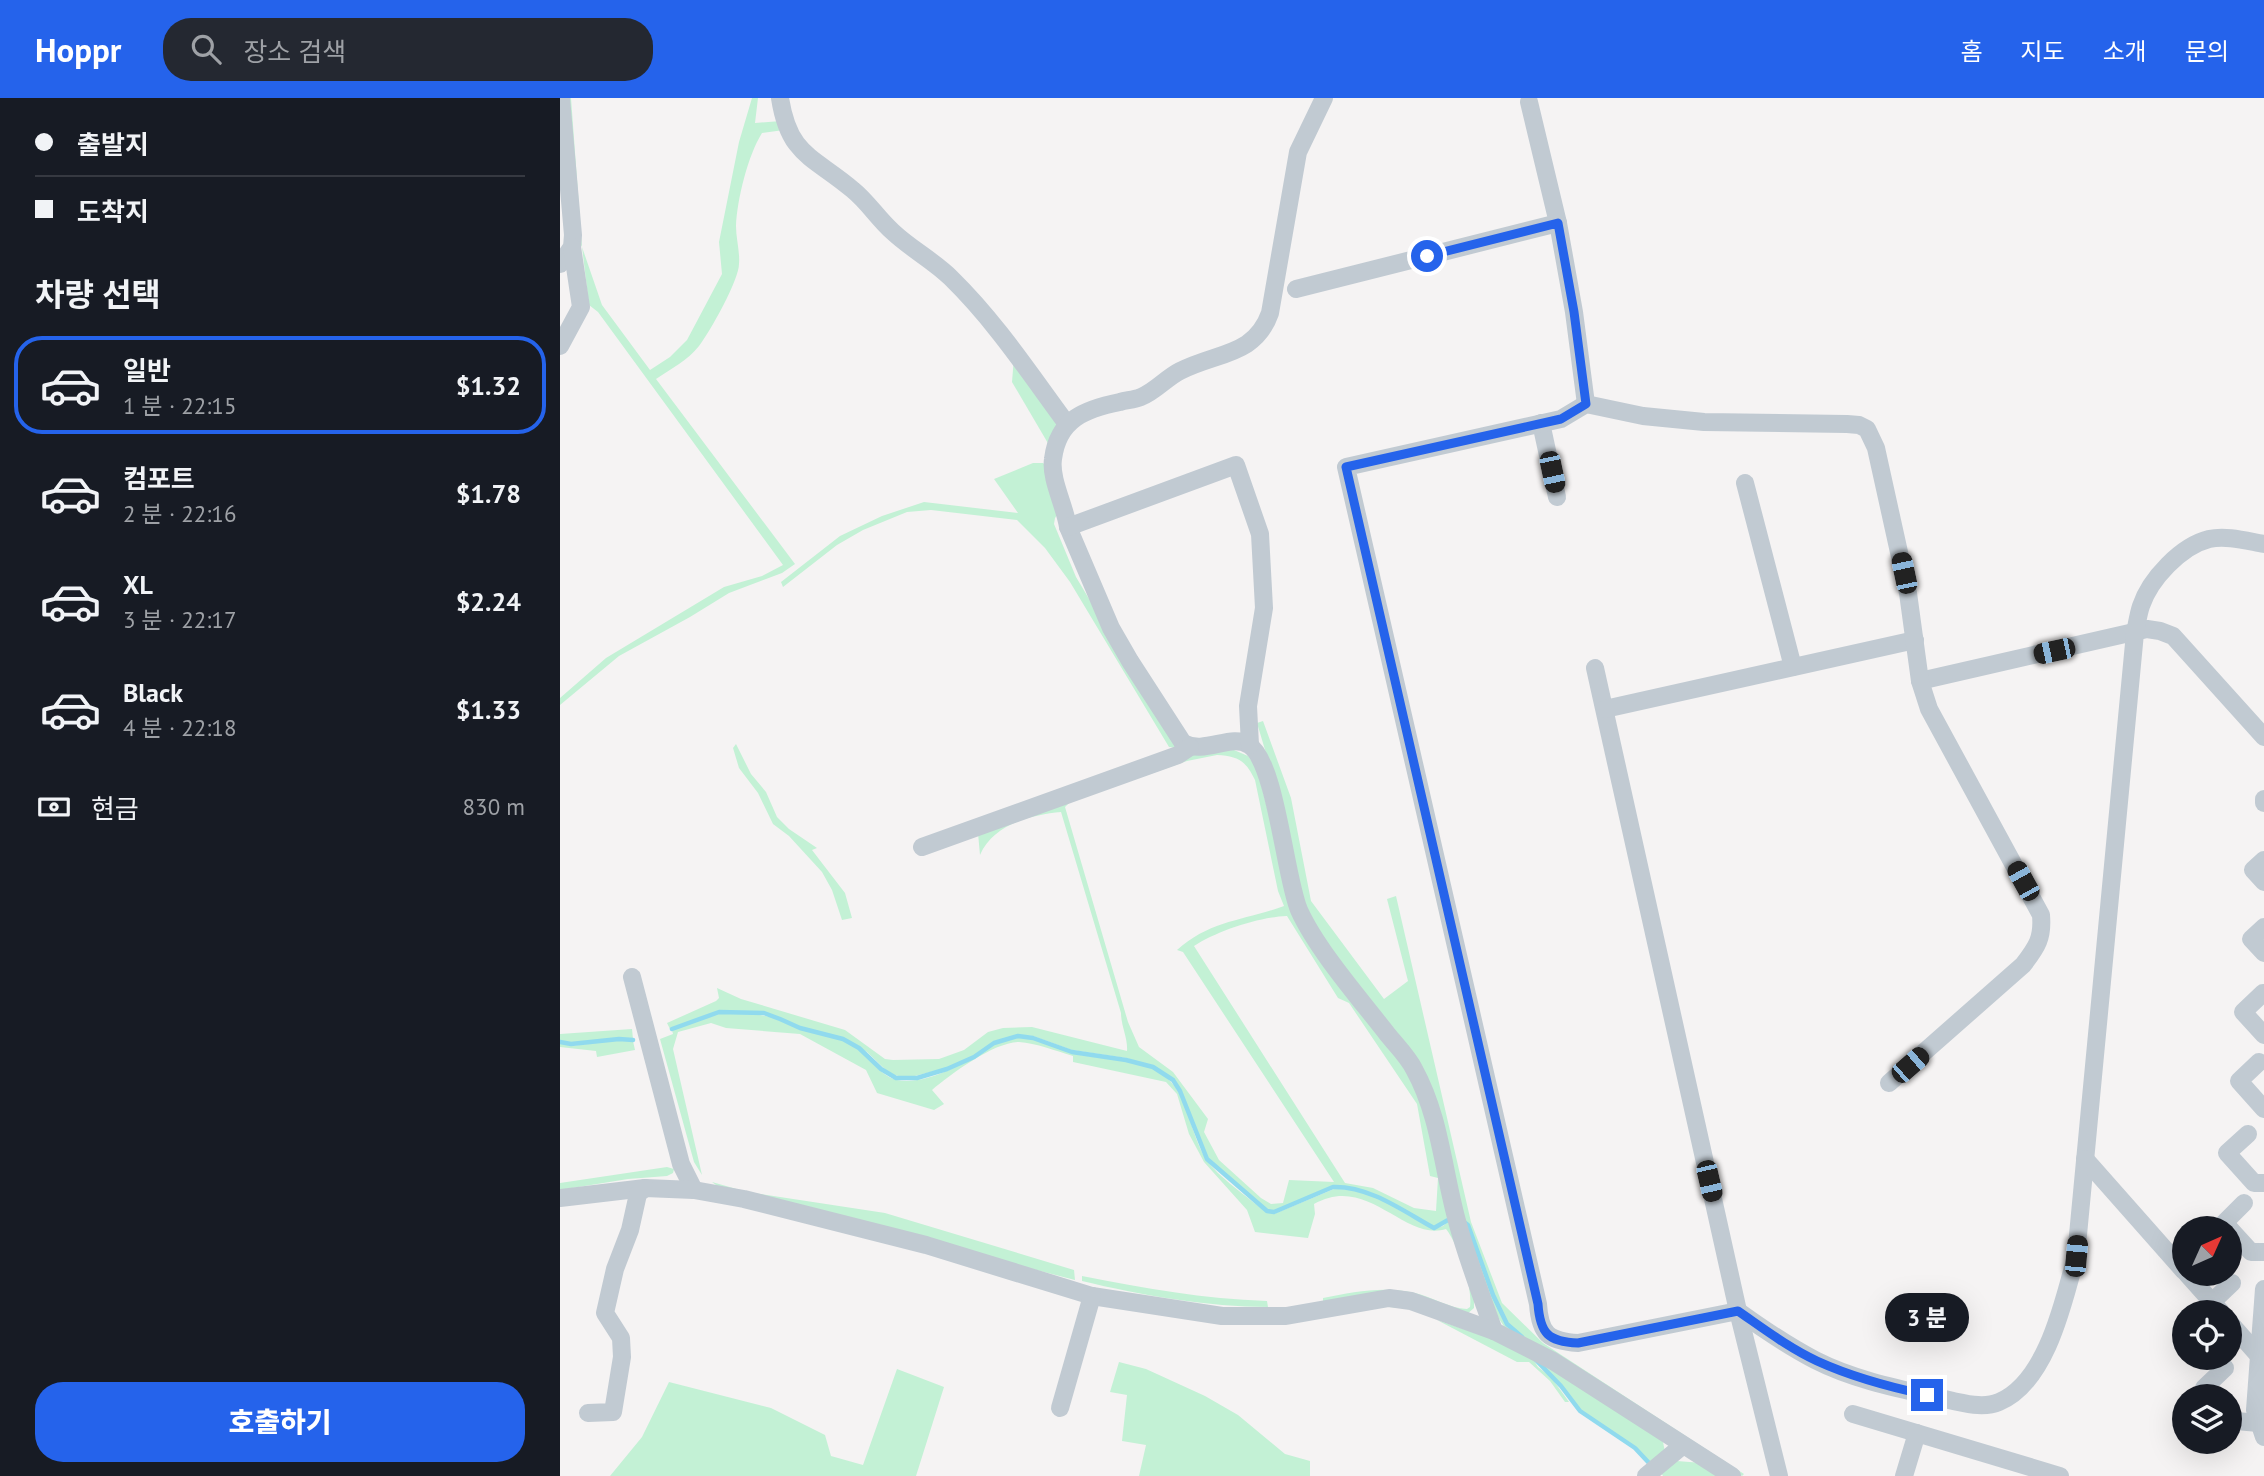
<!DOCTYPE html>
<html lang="ko">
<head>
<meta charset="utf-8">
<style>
	:root { --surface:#171b24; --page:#242831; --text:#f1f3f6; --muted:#9ea1a6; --line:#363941; --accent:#2563eb }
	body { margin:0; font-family:"PT Sans","Noto Sans KR",sans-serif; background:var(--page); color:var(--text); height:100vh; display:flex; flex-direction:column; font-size:26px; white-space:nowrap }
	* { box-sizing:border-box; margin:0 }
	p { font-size:23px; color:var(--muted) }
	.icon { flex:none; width:38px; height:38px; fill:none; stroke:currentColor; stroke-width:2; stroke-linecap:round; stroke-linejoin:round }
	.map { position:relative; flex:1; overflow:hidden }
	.panel { display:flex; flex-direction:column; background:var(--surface); width:560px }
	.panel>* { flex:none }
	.hud { display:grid; align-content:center; height:154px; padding:0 35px; background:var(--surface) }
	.needle { width:46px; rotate:45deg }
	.controls { position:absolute; left:1612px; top:1118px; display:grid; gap:14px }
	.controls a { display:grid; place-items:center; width:70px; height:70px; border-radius:50%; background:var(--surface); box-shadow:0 7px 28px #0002; font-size:35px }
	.end { position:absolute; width:32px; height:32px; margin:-16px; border:9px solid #2563eb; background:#fff; box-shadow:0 0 0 4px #fff }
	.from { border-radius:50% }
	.bubble { position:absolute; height:49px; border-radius:24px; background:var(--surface); box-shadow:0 7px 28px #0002; font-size:23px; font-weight:800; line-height:49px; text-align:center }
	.car { position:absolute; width:21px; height:42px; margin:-21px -10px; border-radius:9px; box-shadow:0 0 5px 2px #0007; background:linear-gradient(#222 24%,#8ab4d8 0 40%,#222 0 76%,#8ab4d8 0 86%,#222 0) }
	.hud b { display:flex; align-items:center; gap:24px; height:66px; font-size:26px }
	.hud b+b { border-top:2px solid var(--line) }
	.hud i { width:18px; height:18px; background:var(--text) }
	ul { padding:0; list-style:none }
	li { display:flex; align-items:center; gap:21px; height:98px; margin:0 14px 10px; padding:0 21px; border:4px solid transparent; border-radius:28px }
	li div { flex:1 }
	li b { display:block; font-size:26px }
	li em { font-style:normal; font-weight:800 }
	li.current { border-color:var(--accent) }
	li>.icon { width:63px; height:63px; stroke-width:1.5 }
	h2 { padding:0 35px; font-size:32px; line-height:84px }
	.pay { display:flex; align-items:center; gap:18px; height:77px; padding:0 35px; font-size:26px }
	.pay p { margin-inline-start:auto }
	.action { display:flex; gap:14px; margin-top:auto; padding:14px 35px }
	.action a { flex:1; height:80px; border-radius:28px; background:var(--accent); color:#fff; font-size:28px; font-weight:800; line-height:80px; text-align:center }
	header { display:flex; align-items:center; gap:42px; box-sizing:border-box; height:98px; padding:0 35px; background:var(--accent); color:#fff }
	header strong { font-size:33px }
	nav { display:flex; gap:38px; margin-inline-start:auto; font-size:24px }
	.search { width:490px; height:63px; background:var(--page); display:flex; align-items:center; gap:18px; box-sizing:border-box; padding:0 24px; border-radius:28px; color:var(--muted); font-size:26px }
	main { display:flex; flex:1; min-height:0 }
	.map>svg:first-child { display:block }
	.green { fill:#c3f1d5; fill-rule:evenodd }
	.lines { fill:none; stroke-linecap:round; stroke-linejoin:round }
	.stream { stroke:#90daee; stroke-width:4.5 }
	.minor { stroke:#c1cad2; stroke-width:18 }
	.route { stroke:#2563eb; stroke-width:9 }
</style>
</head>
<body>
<header>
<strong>Hoppr</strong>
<div class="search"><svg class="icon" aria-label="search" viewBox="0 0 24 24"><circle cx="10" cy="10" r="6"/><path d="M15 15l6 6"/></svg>장소 검색</div>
<nav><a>홈</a><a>지도</a><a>소개</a><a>문의</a></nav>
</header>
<main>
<section class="panel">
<div class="hud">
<b><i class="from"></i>출발지</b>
<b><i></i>도착지</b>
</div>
<h2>차량 선택</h2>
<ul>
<li class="current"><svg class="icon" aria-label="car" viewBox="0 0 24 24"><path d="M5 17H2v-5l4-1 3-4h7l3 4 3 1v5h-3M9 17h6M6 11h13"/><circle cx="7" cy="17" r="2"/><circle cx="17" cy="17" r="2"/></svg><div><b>일반</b><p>1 분 · 22:15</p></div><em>$1.32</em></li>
<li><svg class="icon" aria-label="car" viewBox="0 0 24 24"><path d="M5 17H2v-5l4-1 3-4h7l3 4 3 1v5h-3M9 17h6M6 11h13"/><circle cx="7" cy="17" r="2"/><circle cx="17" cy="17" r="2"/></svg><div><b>컴포트</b><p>2 분 · 22:16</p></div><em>$1.78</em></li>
<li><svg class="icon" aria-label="car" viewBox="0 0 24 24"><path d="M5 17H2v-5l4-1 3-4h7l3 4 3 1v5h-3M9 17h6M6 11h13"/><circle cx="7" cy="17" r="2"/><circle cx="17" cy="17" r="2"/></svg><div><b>XL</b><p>3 분 · 22:17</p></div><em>$2.24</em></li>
<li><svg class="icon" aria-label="car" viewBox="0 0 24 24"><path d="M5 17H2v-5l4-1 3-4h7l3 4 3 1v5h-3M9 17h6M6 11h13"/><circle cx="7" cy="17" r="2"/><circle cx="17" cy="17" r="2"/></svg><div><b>Black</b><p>4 분 · 22:18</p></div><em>$1.33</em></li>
</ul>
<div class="pay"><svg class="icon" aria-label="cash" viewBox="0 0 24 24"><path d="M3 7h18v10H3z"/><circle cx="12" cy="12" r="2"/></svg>현금<p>830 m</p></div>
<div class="action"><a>호출하기</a></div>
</section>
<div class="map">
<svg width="1704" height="1378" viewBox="0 0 1704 1378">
	<rect width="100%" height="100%" fill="#f5f3f3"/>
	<g class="green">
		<path d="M6,0H11L22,149L42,207L90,272L110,259L127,242L162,176L159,144L179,44L192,0H198L195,25L221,23L224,32L202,35C188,57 177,102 176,128C176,141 180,153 179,166C179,182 150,234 139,248C128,262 111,271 96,281L235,466L222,475L169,495L130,519L59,558L0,607V600L46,560L164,489L202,478L223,467L38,214L29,207L22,149L17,139Z"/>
		<path d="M454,259L500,328L489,347L452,284Z"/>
		<path d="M473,365H483L488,369L501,411L495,420L494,426L516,479L618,650L609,649L510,484L485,450L457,422L371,412L347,414L303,432L277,447L223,489L221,484L280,438L322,418L364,404L458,415L434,381Z"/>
		<path d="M703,623L731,700L751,803L824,901L848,883L827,801L836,798L911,1124L942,1205L983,1245L1184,1376L1182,1378L1007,1265L964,1241L948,1226L934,1197L909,1127L905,1124L942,1216L947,1227L961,1240L947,1233L926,1201L899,1122L870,986L848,951L790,878L744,811L726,722L697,625Z"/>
		<path d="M176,646L191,676L206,694L217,719L229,731L257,750L252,752L285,795L292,820L282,822L272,792L262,774L229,738L213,726L198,695L179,670L173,650Z"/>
		<path d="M674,652L688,658L697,670L724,776L847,970L862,1005L888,1116C887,1124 881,1126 874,1129C843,1111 810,1088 773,1088L714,1113L707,1112L648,1060L621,992L614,981L593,968L566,960L512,952L473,938L458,937L434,944L413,958L386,970L347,980L330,976L307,954L284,940L240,929L221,920L204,915L158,913L110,931L107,925L156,903L159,900L157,890L181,901L285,932L325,961L333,962L379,961L404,952L428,934L443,930L472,929L567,953C568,940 561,928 561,915L501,714C471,717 433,726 420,757L418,735L633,654ZM657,657C678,658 686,663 695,682L718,793L724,808C683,823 651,822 617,852L623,854L774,1084L729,1082L723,1105L711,1106L701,1100L659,1062L644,1034L648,1021L613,974L579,949L568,924L505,709L510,704L627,663ZM727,818L778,900L789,905L857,1006L870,1078L878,1080L876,1113L854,1110L813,1090L785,1085L634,848C657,833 699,819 727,818Z"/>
		<path d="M159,915C178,915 199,915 217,921C227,924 235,931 246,933C262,938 277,938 292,946C308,956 319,978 337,982C361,987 393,971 413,960C427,952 439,941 456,939C476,937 493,950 512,955C539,962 569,959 595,972C630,989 627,1031 646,1061C657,1078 690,1101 706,1114L714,1116L774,1091C810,1089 843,1114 874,1131L883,1128L889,1123L914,1199V1210L907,1216L763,1203V1200C794,1194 823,1188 855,1195C872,1199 889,1210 907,1211L910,1209C913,1189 898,1146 886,1131C844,1144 808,1075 754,1106L755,1116L748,1140L695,1134L687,1112L644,1064L629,1036L617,996L606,984L513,964V958C496,953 476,945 459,944C434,944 391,976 372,992L384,1006L374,1012L317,995L306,972L240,936L166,930L151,925L118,934L113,951L142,1077L134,1064L100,941L113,936L112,932Z"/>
		<path d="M72,931L73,941L59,940L11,945L0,943V936Z"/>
		<path d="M59,942L73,943L75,952L37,959L36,953L0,949V945L11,948Z"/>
		<path d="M107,1069L114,1071L113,1075L107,1078L68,1081L0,1092V1085Z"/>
		<path d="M152,1084L187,1094L325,1115L514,1172L515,1182L160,1090Z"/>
		<path d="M522,1178C584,1190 644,1201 707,1203L708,1209C649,1209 580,1197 522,1183Z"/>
		<path d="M877,1222L968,1253L978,1269L991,1279L1009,1304H1005L990,1283L969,1264H957Z"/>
		<path d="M974,1257L1095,1337L1103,1344L1105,1354L1091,1365L1076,1349L1020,1312L1002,1287L980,1266Z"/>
		<path d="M559,1264L586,1271L645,1298L678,1317L725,1356L750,1363V1378H579L586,1347L562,1343L567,1297L550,1294Z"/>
		<path d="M337,1271L384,1289L356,1378H50L82,1339L109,1284L211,1310L265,1337L271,1358L303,1367Z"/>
		<path d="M1117,1363L1142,1365L1163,1378H1103L1100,1373Z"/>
	</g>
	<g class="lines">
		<g class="stream">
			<path d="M112,931L159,914L204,915L220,921L240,930L283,941L299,950L321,971L336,980H357L387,971L414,959L434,945L458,938L473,940L512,954L566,962L593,969L613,982L620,993L647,1061L707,1113L714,1114L773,1089C810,1088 843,1113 874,1130L888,1122"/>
			<path d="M0,944L11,946L59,941L73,942"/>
			<path d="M904,1124L908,1127L933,1197L947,1226L962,1239"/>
			<path d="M975,1261L1001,1288L1020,1313L1075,1350L1089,1365"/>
		</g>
		<g class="minor">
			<path d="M220,0C229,58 253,58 293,92C308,104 318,121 333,134C351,151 374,163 391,180C436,224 470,276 507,326"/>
			<path d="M764,0L738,54L710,215C695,258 657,254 620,273C606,280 596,293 581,299C574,302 567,302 560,304C525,311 498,321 493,361C490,381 505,408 508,429L551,530L570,563L623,645C645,657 671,635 689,647C716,664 725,779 739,812C757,852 801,902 828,937C837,948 848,959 854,971C880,1018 883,1072 897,1123C907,1160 921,1197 934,1233"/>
			<path d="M969,4L998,125L1014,214L1026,306"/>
			<path d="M0,166L12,149L13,137L1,0"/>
			<path d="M736,191L998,125"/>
			<path d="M0,248L21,209L12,149"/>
			<path d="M981,325L997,399"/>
			<path d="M1185,385L1233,569"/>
			<path d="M508,429L676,367L700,436L704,510L688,608L690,647"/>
			<path d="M1035,570L1178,1213L1219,1378"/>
			<path d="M1360,583L1587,531L1600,533L1613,538L1704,639"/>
			<path d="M1045,611L1355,542"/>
			<path d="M1704,701V705"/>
			<path d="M362,749L618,657L630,649"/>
			<path d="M1704,762L1693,772L1704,784"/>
			<path d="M1704,829L1691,841L1704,855"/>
			<path d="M72,879L121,1066L134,1092"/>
			<path d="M1703,895L1683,914L1704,937"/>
			<path d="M1699,964L1679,983L1704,1011"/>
			<path d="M1329,985L1463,867C1477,849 1483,840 1481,817L1369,611L1360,583L1348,495L1316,350L1307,331L1299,327L1287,326L1144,324L1083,318L1026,306L1001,321L786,369L978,1206C980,1236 988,1243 1018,1245L1178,1213C1203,1231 1228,1248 1255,1262C1292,1281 1335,1290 1376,1299C1395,1303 1421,1312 1439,1304C1487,1284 1504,1202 1516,1158L1575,535C1577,526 1578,517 1581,508C1590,481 1621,448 1649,441C1666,437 1687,443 1704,446"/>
			<path d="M1688,1036L1667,1055L1694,1085H1704"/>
			<path d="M1525,1061L1624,1173"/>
			<path d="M0,1100L85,1090L134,1092L184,1101L366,1147L532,1198L662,1218H726L829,1200L851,1203L934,1233L993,1263L1172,1378"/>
			<path d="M1669,1130L1664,1125L1684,1105"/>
			<path d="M1670,1131L1691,1154H1704"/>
			<path d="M1627,1176L1661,1214"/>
			<path d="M1704,1191L1695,1312L1704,1339"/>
			<path d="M1652,1204L1672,1185"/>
			<path d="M1670,1225L1699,1258"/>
			<path d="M1653,1298L1644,1290L1665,1270"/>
			<path d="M500,1310L532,1198"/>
			<path d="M28,1315L53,1314L62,1259L61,1240L45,1215L55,1171L70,1132L78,1096L85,1090"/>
			<path d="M1293,1316L1500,1378"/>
			<path d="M1670,1316L1676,1323L1699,1325"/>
			<path d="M1086,1378L1122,1348"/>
			<path d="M1344,1378L1357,1335"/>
		</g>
	</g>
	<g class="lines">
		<path class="route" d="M867,158L998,125L1014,214L1026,306L1001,321L786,369L978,1206C980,1235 988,1244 1018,1245L1178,1213C1204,1231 1229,1250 1257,1263C1292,1279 1329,1289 1367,1297"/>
	</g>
</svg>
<div class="controls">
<a><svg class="needle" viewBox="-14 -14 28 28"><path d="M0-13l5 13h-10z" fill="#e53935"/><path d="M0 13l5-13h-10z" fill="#9ea1a6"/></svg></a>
<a><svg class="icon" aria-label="locate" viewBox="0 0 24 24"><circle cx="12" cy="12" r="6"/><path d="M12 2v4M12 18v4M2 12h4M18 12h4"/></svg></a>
<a><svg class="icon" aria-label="layers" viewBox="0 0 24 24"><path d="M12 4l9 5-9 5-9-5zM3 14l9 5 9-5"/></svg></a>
</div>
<i class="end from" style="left:867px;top:158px"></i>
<i class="end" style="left:1367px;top:1297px"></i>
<div class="bubble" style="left:1325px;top:1195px;width:84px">3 분</div>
<i class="car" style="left:992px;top:374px;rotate:168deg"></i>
<i class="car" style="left:1344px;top:475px;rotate:348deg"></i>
<i class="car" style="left:1494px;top:553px;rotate:258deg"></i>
<i class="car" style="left:1463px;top:783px;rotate:331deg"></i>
<i class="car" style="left:1350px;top:967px;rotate:49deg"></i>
<i class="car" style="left:1149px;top:1083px;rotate:167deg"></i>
<i class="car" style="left:1516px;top:1158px;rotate:5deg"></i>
</div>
</main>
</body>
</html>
